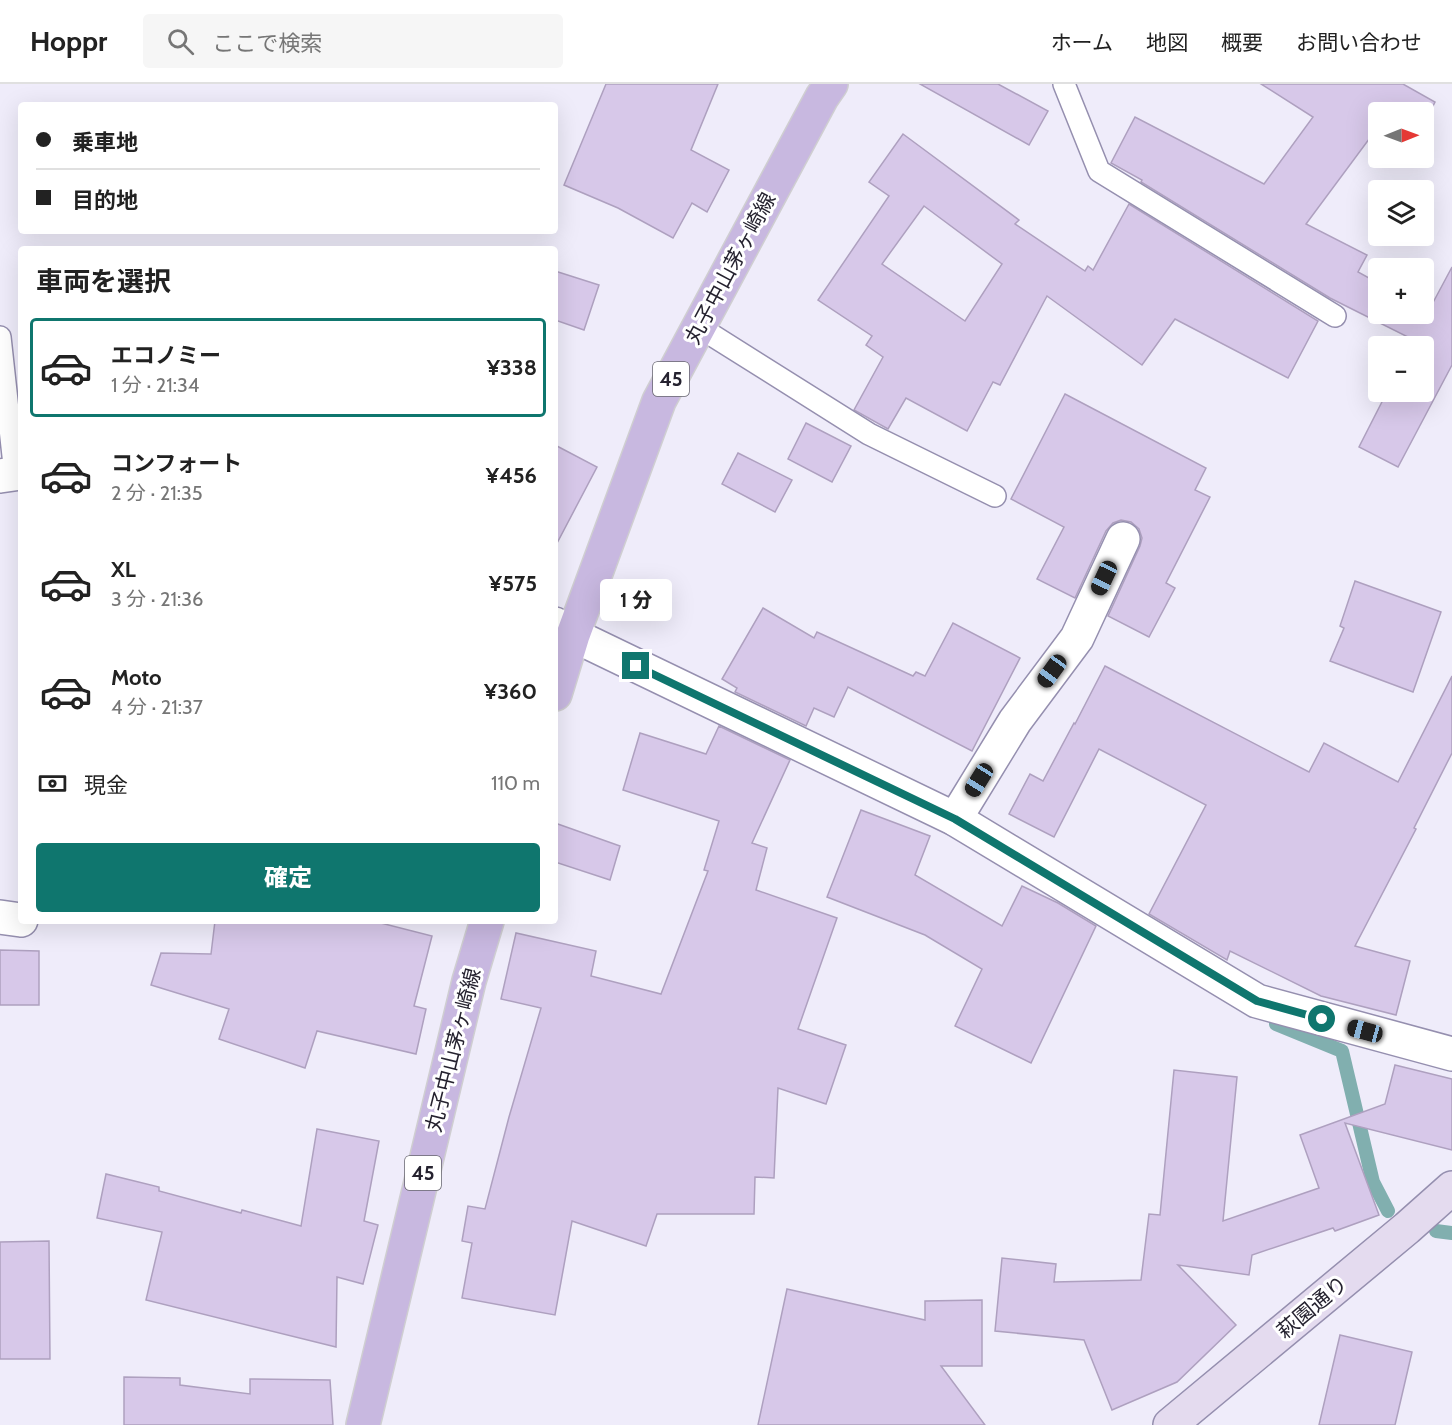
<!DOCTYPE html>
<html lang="ja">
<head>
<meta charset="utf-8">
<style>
	:root { --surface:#fff; --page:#f6f6f6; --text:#222; --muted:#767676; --line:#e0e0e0; --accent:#0f766e }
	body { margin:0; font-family:Cabin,"Noto Sans JP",sans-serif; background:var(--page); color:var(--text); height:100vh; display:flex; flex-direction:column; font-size:22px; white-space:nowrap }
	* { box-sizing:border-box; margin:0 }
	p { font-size:20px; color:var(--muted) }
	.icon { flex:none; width:33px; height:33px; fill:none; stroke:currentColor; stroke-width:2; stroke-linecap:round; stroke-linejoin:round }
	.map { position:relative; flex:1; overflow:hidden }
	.drawer { position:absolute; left:18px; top:162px; width:540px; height:678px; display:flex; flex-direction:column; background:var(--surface); border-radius:6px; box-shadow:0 6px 24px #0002 }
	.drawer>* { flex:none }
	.hud { position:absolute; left:18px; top:18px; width:540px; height:132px; border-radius:6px; box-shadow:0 6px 24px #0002; display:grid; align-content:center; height:132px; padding:0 18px; background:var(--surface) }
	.needle { width:39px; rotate:89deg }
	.buttons { position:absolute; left:1368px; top:18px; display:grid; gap:12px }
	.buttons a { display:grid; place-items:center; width:66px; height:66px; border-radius:6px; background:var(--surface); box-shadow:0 6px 24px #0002; font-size:30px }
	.end { position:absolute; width:27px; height:27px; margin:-14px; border:8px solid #0f766e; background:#fff; box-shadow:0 0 0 3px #fff }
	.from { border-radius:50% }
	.bubble { position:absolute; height:42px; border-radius:6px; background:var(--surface); box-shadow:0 6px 24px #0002; font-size:20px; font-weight:800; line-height:42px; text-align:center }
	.car { position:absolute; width:18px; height:36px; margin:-18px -9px; border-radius:8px; box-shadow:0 0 4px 2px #0007; background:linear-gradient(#222 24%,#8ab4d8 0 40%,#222 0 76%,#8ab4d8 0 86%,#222 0) }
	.hud b { display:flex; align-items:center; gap:21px; height:57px; font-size:22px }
	.hud b+b { border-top:2px solid var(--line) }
	.hud i { width:15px; height:15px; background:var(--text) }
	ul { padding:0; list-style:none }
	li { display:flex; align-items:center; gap:18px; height:99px; margin:0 12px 9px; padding:0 6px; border:3px solid transparent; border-radius:6px }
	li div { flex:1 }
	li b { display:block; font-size:22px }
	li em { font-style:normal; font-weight:800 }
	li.selected { border-color:var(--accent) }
	li>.icon { width:54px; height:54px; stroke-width:1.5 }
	h2 { padding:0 18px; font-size:27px; line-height:72px }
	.pay { display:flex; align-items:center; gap:15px; height:66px; padding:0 18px; font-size:22px }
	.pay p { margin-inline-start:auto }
	.cta { display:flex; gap:12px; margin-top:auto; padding:12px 18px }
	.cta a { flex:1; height:69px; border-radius:6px; background:var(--accent); color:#fff; font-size:24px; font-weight:800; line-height:69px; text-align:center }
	header { display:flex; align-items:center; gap:36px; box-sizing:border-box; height:84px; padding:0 30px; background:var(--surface); border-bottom:2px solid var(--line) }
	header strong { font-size:28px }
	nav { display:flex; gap:33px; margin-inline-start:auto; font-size:21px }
	.search { width:420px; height:54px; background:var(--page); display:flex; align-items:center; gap:15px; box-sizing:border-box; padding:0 21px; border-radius:6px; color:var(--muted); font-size:22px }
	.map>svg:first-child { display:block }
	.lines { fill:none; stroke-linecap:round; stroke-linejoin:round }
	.stream { stroke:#81afaf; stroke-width:14 }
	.building { fill:#d7c8e9; stroke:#aea0bf; stroke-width:1.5; fill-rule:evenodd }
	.lane-casing { stroke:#958faf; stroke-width:24 }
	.street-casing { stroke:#958faf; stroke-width:36 }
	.secondary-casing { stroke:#958faf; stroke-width:36 }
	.primary-casing { stroke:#cfced1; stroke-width:36 }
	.lane { stroke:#fff; stroke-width:21 }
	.street { stroke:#fff; stroke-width:33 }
	.secondary { stroke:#e4dbef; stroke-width:33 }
	.primary { stroke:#c8b8e0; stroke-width:33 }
	.route { stroke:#0f766e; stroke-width:8 }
	.labels { text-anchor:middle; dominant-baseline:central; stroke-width:6; stroke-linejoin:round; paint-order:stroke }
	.shield { fill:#fff; stroke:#66646d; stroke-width:1.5 }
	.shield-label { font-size:20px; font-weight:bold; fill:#25222f }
	.street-label { font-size:21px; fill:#25222f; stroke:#fff }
</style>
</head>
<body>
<header>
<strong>Hoppr</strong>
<div class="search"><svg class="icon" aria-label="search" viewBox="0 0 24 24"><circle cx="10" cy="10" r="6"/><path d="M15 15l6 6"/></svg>ここで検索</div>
<nav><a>ホーム</a><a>地図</a><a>概要</a><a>お問い合わせ</a></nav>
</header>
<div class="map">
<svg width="1452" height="1341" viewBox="0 0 1452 1341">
	<rect width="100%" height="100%" fill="#efecfa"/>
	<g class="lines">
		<g class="stream">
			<path d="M1276,940L1342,967L1373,1098L1388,1127"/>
			<path d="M1436,1147L1452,1149"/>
		</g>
	</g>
	<g class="building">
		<path d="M606,0H718L691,66L729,86L707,128L692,119L673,154L618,124L564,101Z"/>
		<path d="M920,0H998L1048,27L1029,61Z"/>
		<path d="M1261,0H1403L1435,18L1424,40V28H1378V44V43L1306,140L1367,171L1358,188L1378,199V230H1424V223L1429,226L1452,183V281L1398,383L1359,363L1387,308H1424V262H1411L1414,256L1330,214L1141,98L1142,96L1111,79L1135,33L1264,100L1313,33Z"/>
		<path d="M903,50L1019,136L1015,140L1085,187L1088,182L1093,186L1129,120L1318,237L1288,294L1175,235L1142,281L1047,212L1000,301L993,298L967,347L906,314L888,345L854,326L883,273L866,261L872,252L818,216L889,112L869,98ZM924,122L1002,180L965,237L882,180Z"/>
		<path d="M555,187L599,201L584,246L555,236Z"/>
		<path d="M1065,310L1206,384L1195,406L1210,413L1166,499L1175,504L1149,553L1108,532L1140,462L1142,454L1139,445L1131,438L1121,436L1113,439L1106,447L1075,514L1037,495L1064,443L1011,415Z"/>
		<path d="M806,339L851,362L832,398L788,375Z"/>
		<path d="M555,361L597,383L555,463Z"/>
		<path d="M738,369L792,396L775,428L722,400Z"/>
		<path d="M1355,497L1441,528L1413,608L1330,577L1344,544L1340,542Z"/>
		<path d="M763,524L814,554L817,548L913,592L916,588L925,592L953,539L1020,574L972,667L848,603L834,633L814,624L806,642L735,608L737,604L722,595Z"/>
		<path d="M1105,582L1309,688L1324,659L1398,698L1452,592V669L1414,744L1416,745L1355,862L1410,877L1396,931L1321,912L1230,867L1227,876L1149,830L1206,721L1099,665L1054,753L1009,730L1030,690L1043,697L1074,639L1075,640Z"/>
		<path d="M719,642L790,676L752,759L767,764L756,806L837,834L798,945L846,961L826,1020L778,1004L774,1094L755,1093L754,1130H657L646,1162L572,1137L555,1231L462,1214L472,1159L462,1157L468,1122L485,1125L509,1033L541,924L501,915L516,849L596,867L591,892L661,910L708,787L704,786L719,737L623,706L640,649L706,670Z"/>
		<path d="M861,726L930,752L915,791L1002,842L1022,802L1058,819L1096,842L1031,979L955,942L982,885L925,851L827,813Z"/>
		<path d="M555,739L620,762L610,796L555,778Z"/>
		<path d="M215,837H373L432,852L414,922L426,925L416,970L317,947L305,984L219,955L229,925L151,901L161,869L211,870Z"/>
		<path d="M0,866L39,867V921H0Z"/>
		<path d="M1395,981L1452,995V1066L1345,1039L1379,1131L1335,1147L1333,1144L1252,1171L1249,1191L1178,1181L1236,1241L1177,1298L1112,1326L1084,1256L995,1247L1002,1174L1056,1180L1054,1198L1141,1196L1149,1130L1160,1131L1174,986L1237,993L1223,1137L1319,1104L1300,1051L1385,1020Z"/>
		<path d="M317,1045L379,1057L364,1137L378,1141L363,1200L337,1193L336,1263L146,1216L162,1148L97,1134L106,1090L159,1103V1107L241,1129L242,1126L301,1142Z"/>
		<path d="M49,1157L50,1275H0V1158Z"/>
		<path d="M787,1205L925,1236V1217L982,1216V1282H941L985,1341H758Z"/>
		<path d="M1340,1251L1412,1268L1395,1341H1319Z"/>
		<path d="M124,1293L180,1294V1301L250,1310V1295L330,1296L333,1341H124Z"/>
	</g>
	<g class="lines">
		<g class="lane-casing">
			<g id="lane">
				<path d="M1064,0L1099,87L1335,232"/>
				<path d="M699,243L869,350L995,412"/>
				<path d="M0,253L15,390"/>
			</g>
		</g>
		<g class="street-casing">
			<g id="street">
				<path d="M0,392L21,389"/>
				<path d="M555,540L573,551L955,735L1257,917L1452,970"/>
				<path d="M955,735L1015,637L1077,554L1123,455"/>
				<path d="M0,833L21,836"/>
			</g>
		</g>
		<g class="secondary-casing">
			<path id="secondary" d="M1170,1341L1407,1144L1452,1104"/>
		</g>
		<g class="primary-casing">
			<g id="primary">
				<path d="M555,610L573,551L659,317L822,13L831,0"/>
				<path d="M363,1341L469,897L487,837"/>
			</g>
		</g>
		<use href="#lane" class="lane"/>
		<use href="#street" class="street"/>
		<use href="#secondary" class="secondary"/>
		<use href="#primary" class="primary"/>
	</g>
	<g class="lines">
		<path class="route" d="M636,582L955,735L1257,917L1322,935"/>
	</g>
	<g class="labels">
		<g class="shield">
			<rect x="653" y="278" width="36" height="34" rx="4.5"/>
			<rect x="405" y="1072" width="36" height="34" rx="4.5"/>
		</g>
		<g class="shield-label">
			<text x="671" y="295">45</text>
			<text x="423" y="1089">45</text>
		</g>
		<g class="street-label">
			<text transform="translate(730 184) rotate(-62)">丸子中山茅ヶ崎線</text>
			<text transform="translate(453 966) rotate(-76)">丸子中山茅ヶ崎線</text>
			<text transform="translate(1312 1223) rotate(-40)">萩園通り</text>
		</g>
	</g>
</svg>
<div class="buttons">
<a><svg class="needle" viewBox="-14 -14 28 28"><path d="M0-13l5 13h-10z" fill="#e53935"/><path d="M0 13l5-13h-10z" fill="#767676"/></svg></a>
<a><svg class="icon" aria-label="layers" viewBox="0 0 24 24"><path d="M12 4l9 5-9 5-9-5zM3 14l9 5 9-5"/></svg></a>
<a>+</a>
<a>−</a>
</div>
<i class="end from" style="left:1322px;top:935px"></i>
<i class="end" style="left:636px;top:582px"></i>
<div class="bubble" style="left:600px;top:495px;width:72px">1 分</div>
<i class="car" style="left:1104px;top:494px;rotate:205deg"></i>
<i class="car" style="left:1052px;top:587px;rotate:216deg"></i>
<i class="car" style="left:979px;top:696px;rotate:212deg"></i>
<i class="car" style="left:1365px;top:947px;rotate:285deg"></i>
<div class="hud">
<b><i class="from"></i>乗車地</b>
<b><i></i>目的地</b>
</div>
<section class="drawer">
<h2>車両を選択</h2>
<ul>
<li class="selected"><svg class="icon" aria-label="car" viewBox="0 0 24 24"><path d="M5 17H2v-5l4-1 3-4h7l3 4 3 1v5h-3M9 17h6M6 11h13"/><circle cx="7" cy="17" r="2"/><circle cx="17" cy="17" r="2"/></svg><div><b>エコノミー</b><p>1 分 · 21:34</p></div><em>¥338</em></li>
<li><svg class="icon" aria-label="car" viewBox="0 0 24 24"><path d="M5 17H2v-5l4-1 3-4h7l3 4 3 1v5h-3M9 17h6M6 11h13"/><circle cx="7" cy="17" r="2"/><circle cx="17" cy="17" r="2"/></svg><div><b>コンフォート</b><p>2 分 · 21:35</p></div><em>¥456</em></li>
<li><svg class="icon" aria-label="car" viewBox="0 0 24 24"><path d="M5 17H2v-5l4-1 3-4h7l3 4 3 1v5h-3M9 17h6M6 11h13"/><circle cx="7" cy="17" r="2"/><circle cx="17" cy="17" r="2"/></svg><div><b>XL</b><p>3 分 · 21:36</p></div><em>¥575</em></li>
<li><svg class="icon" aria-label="car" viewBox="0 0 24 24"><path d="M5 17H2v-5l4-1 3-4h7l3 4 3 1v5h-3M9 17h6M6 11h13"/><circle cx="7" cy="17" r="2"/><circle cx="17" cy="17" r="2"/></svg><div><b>Moto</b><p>4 分 · 21:37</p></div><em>¥360</em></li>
</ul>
<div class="pay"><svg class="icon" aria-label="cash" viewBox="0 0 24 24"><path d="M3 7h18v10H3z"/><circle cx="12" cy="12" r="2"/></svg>現金<p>110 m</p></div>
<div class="cta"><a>確定</a></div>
</section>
</div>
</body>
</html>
